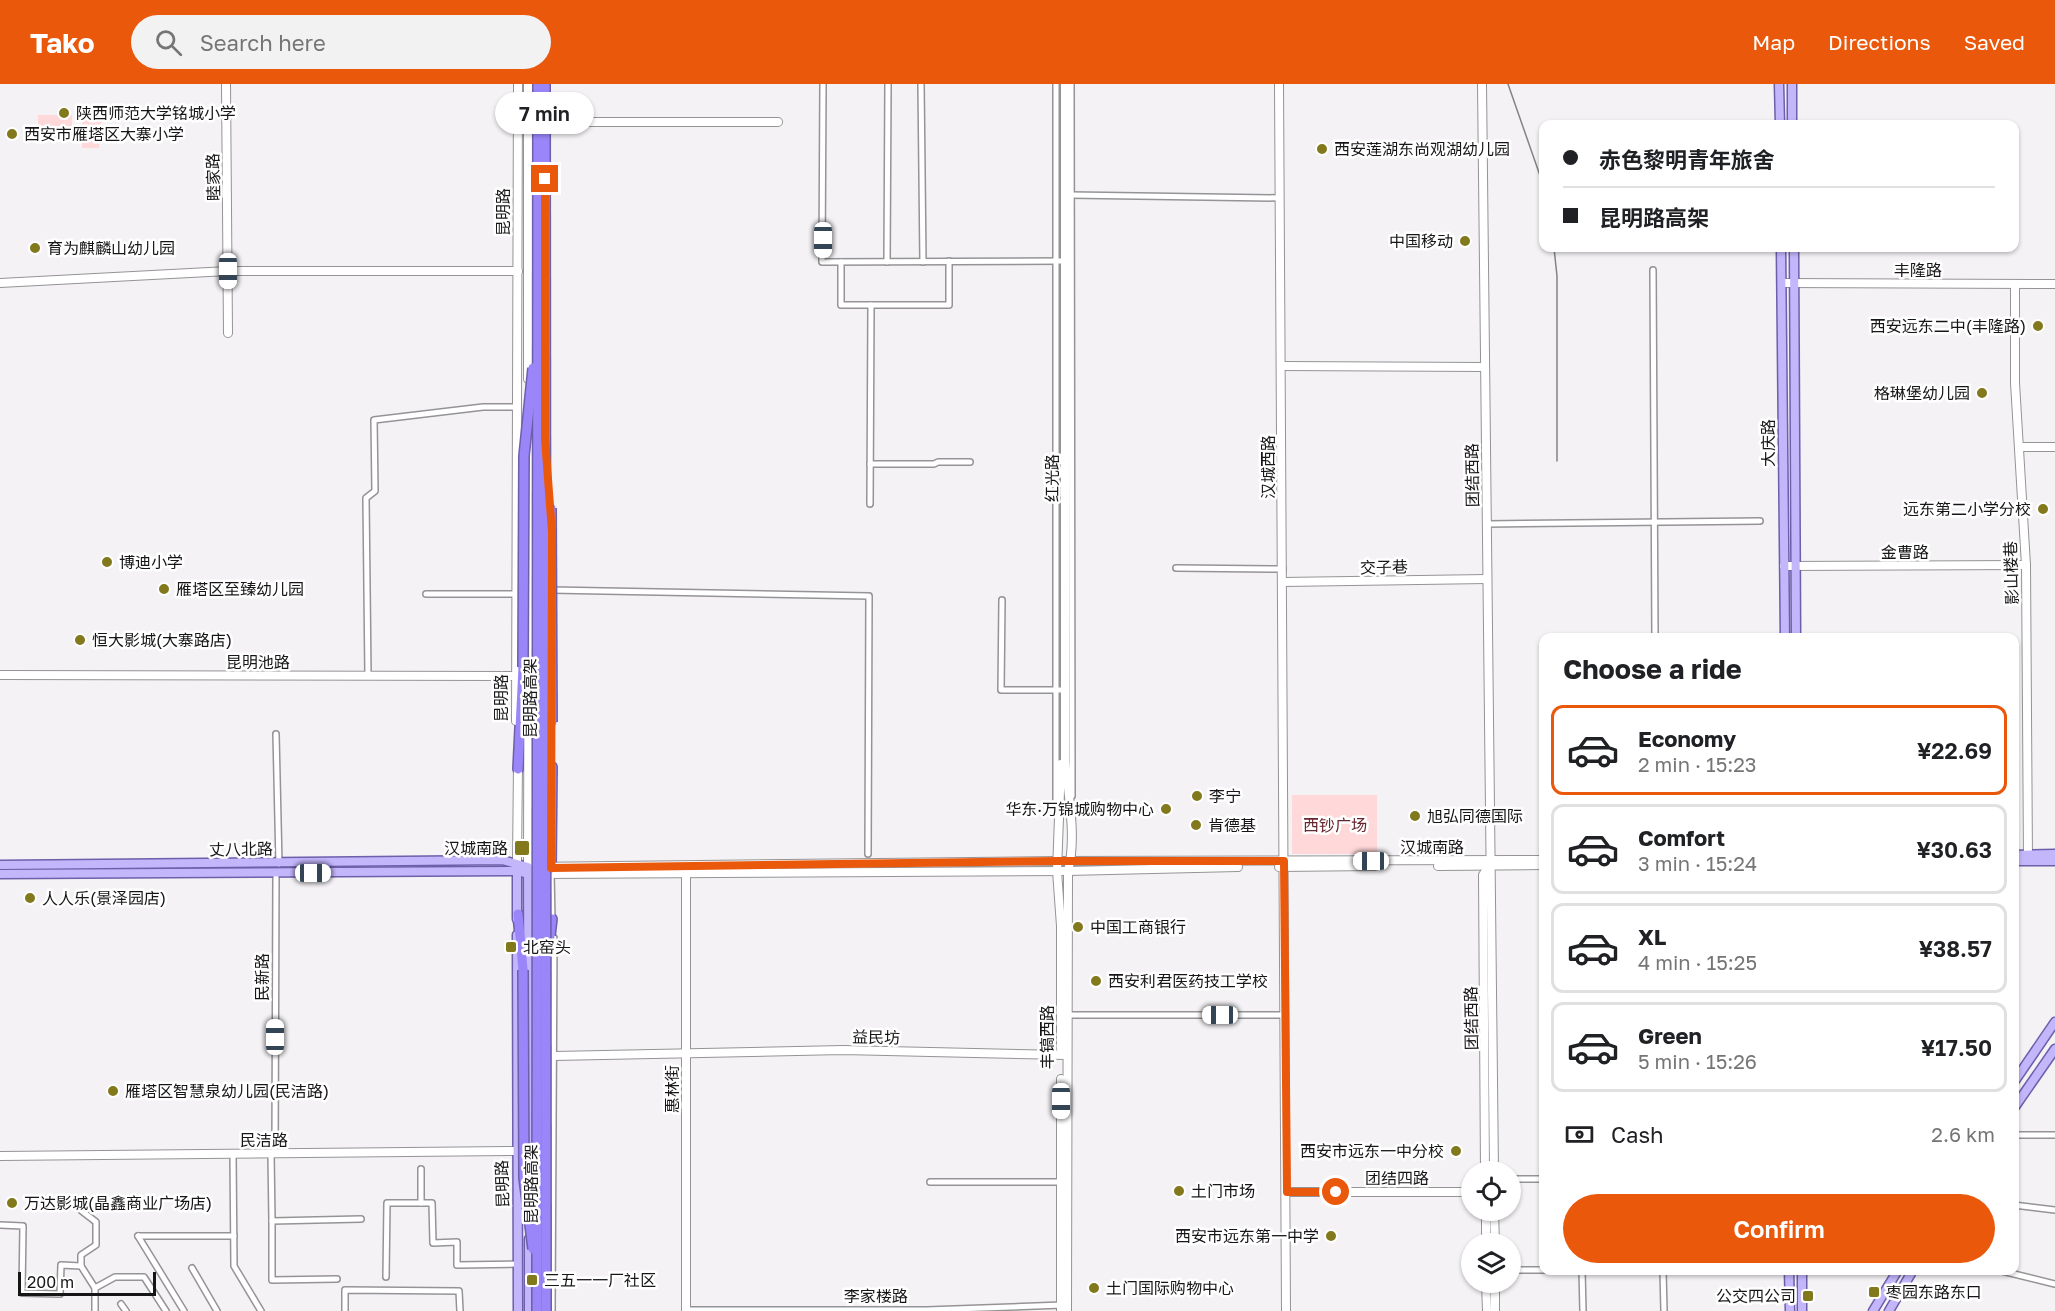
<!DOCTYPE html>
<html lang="en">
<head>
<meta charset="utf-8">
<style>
	:root { --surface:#fff; --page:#f2f2f2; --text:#202124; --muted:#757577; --line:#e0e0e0; --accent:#ea580c }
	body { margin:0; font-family:"Golos Text","Noto Sans SC",sans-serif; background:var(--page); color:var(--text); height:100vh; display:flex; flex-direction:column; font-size:22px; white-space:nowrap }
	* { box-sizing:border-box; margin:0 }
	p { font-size:20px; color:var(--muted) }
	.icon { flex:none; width:33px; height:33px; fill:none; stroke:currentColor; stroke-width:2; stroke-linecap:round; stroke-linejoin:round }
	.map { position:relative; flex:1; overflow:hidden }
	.details { position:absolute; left:1539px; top:549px; width:480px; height:642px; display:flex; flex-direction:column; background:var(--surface); border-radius:12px; box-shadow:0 2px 4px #0004 }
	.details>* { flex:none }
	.hud { position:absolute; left:1539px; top:36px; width:480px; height:132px; border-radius:12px; box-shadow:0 2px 4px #0004; display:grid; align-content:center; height:132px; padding:0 24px; background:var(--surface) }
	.fabs { position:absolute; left:1461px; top:1077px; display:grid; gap:12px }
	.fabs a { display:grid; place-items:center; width:60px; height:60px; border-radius:50%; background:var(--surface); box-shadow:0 2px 4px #0004; font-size:30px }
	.scale { position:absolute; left:18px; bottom:15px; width:138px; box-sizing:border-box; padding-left:6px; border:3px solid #171617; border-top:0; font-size:16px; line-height:21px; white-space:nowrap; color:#171617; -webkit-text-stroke:4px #fff; paint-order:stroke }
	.end { position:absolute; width:27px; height:27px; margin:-14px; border:8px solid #ea580c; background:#fff; box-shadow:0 0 0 3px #fff }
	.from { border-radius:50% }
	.bubble { position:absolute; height:42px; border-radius:21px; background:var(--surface); box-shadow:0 2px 4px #0004; font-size:20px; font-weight:600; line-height:42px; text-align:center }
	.car { position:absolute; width:18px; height:36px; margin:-18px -9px; border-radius:8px; box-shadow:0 0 4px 2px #0007; background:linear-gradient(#fff 24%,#345 0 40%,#fff 0 76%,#345 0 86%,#fff 0) }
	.hud b { display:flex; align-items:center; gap:21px; height:57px; font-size:22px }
	.hud b+b { border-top:2px solid var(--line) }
	.hud i { width:15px; height:15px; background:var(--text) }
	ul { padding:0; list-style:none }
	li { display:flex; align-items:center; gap:18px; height:90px; margin:0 12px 9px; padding:0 12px; border:3px solid var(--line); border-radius:12px }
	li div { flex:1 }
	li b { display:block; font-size:22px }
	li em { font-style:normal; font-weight:600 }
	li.selected { border-color:var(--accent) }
	li>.icon { width:54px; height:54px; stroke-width:1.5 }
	h2 { padding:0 24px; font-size:27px; line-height:72px }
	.pay { display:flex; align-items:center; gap:15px; height:66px; padding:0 24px; font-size:22px }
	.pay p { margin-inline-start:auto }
	.button { display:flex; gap:12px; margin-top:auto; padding:12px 24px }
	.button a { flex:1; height:69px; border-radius:36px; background:var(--accent); color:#fff; font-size:24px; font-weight:600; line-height:69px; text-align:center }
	header { display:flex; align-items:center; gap:36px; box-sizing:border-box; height:84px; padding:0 30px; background:var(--accent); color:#fff }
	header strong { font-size:28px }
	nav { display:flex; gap:33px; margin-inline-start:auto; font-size:21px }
	.search { width:420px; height:54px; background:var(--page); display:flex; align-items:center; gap:15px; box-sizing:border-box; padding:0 21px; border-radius:33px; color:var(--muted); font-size:22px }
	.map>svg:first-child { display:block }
	.green { fill:#ffd8d9 }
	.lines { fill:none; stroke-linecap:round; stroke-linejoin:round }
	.street-casing { stroke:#959396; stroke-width:8 }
	.secondary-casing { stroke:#959396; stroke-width:10 }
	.primary-casing { stroke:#6d5faa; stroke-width:11 }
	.highway-casing { stroke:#6d5faa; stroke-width:12 }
	.street { stroke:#fff; stroke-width:5 }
	.secondary { stroke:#fff; stroke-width:8 }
	.primary { stroke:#c3b6fb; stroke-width:8 }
	.highway { stroke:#9b86f9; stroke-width:9 }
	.rail { stroke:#848284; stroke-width:1.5 }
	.highway-bridge-casing { stroke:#6d5faa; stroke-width:12; stroke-linecap:butt }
	.highway-bridge { stroke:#9b86f9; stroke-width:9 }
	.route { stroke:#ea580c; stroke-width:8 }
	.poi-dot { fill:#82781c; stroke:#fff; stroke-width:2 }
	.labels { text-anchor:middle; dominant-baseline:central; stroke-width:5; stroke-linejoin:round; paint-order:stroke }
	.poi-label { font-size:16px; fill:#171617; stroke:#fff; text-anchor:start }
	.street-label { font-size:16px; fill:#171617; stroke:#fff }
	.park-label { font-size:16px; fill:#67262d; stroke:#fff }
</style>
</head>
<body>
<header>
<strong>Tako</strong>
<div class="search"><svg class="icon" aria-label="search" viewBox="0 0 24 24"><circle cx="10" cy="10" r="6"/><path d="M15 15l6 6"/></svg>Search here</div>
<nav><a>Map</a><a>Directions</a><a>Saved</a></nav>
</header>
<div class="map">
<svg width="2055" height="1227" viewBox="0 0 2055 1227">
	<rect width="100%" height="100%" fill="#f4f2f5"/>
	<g class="green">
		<path d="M82,26H102L99,64H82Z"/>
		<path d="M38,31H72V56L38,55Z"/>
		<rect x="1292" y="711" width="85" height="59"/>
	</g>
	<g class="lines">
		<g class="street-casing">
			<g id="street">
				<path d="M823,0L822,178L1061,177"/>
				<path d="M921,0L923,178"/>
				<path d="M1056,0V727"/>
				<path d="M1071,0L1072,712"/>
				<path d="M1070,111L1280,114"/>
				<path d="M841,178V221H949V177"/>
				<path d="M887,178L888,0"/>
				<path d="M1653,186L1655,554"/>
				<path d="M870,380H934L938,378H970"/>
				<path d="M870,420L871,221"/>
				<path d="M1486,440L1760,437"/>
				<path d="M1176,484L1283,485"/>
				<path d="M551,506L869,512L868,770"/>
				<path d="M426,510H516"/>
				<path d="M1002,516L1001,606H1061"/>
				<path d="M368,592L366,414L375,407L374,336L483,323H517"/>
				<path d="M276,650L279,780"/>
				<path d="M551,788L552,836"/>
				<path d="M1066,931H1285"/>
				<path d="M2014,1051H2055"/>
				<path d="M233,1070L234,1182L261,1227"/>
				<path d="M271,1070L272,1137L361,1135"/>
				<path d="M275,1070L276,789"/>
				<path d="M421,1085V1119"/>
				<path d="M1510,1095H1544"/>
				<path d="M930,1098H1061"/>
				<path d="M2014,1121L2055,1126"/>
				<path d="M78,1124L96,1138V1161L81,1171V1182"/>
				<path d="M272,1137V1196L337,1195"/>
				<path d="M0,1141L23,1142L22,1209L60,1210L61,1181L81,1182L95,1204V1227"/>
				<path d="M138,1152H234"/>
				<path d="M138,1152L184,1227"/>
				<path d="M192,1184L217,1227"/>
				<path d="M1510,1186H1544"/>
				<path d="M1582,1186L1583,1227"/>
				<path d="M1663,1186L1664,1227"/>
				<path d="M1998,1186L2055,1200"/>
				<path d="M386,1193L387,1119H432L433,1159L457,1158V1181L518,1180"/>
				<path d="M95,1204L115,1193H144L166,1227"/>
				<path d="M121,1220L126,1227"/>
				<path d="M686,1226H927L1062,1221"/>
				<path d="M345,1227V1206L459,1207L460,1227"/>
				<path d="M552,1227L554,854"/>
			</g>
		</g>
		<g class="secondary-casing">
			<g id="secondary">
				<path d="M226,0L228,249"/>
				<path d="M528,0V295"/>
				<path d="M1065,0V676C1068,711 1077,753 1068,787L1067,1227"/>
				<path d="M1279,0L1286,1227"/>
				<path d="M1482,0L1494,1088"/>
				<path d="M540,38H778"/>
				<path d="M0,199L228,187H518"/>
				<path d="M1782,199L2055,200"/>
				<path d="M2015,200V299L2026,481L2028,776"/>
				<path d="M1281,282L1485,283"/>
				<path d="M529,358L528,783L1058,777L1544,776"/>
				<path d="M2019,363H2055"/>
				<path d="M1784,482L2026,481"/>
				<path d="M1283,498L1487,495"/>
				<path d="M0,591L516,592"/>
				<path d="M516,637L518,0"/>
				<path d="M517,779L518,679"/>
				<path d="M1438,782L1544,781"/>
				<path d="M1279,783L1375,782"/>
				<path d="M542,790L1068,787L1238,783"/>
				<path d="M1061,965V842L1057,787L1061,680"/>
				<path d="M554,972L843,966L1066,971"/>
				<path d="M0,1072L521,1067"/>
				<path d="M1485,1088L1483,791L1489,782"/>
				<path d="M1287,1108H1472"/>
				<path d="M1486,1126V1160"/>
				<path d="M1494,1126L1495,1160"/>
				<path d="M1486,1198L1487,1227"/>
				<path d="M1495,1198V1227"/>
				<path d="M686,1227V785"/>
				<path d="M1061,1227V995"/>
			</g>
		</g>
		<g class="primary-casing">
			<g id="primary">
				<path d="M1779,0L1780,40"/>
				<path d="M1792,0V40"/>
				<path d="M1781,164L1785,554"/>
				<path d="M1794,164L1796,554"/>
				<path d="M2014,771L2055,770"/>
				<path d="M2014,777H2055"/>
				<path d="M0,781L502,776L528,783L529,1106"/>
				<path d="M517,782V835"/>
				<path d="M0,790L517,787L528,790"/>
				<path d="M517,851L518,1227"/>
				<path d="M2014,998L2055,938"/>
				<path d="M2014,1024L2055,965"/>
				<path d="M1789,1186L1790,1227"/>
				<path d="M1802,1186V1227"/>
				<path d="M529,1227V1155"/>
				<path d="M1873,1227L1898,1186"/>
				<path d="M1889,1227L1913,1186"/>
			</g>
		</g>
		<g class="highway-casing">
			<g id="highway">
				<path d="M518,685L523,583"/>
				<path d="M551,784L552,683"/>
				<path d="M518,830L523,886"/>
				<path d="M549,860L552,835"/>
			</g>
		</g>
		<use href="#street" class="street"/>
		<use href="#secondary" class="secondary"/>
		<use href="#primary" class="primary"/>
		<use href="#highway" class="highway"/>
		<g class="rail">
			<path d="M1508,0L1544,103"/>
			<path d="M1554,164L1557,192V377"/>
		</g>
		<g class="highway-bridge-casing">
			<g id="highway-bridge">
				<path d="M545,0L546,1227"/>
				<path d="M551,424L552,638"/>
				<path d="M523,583L524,372L533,284"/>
				<path d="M523,886L524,1094L533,1165"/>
				<path d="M537,1227L538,0"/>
			</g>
		</g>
		<use href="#highway-bridge" class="highway-bridge"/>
	</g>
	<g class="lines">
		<path class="route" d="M545,95V355L552,448L551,784L1058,777H1284L1287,1108H1336"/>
	</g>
	<g class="poi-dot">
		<circle cx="64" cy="29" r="6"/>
		<circle cx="12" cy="50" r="6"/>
		<circle cx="1322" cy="65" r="6"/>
		<circle cx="1465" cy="157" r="6"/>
		<circle cx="35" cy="164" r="6"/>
		<circle cx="2038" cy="242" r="6"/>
		<circle cx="1982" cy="309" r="6"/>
		<circle cx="2043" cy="425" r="6"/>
		<circle cx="107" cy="478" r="6"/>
		<circle cx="164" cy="505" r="6"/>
		<circle cx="80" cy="556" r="6"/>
		<circle cx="1197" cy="712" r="6"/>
		<circle cx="1166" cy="725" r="6"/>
		<circle cx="1415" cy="732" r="6"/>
		<circle cx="1196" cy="741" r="6"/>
		<rect x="514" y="756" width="16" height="16" rx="3"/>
		<circle cx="30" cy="814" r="6"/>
		<circle cx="1078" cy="843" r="6"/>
		<rect x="505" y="857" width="12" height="12" rx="3"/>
		<circle cx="1096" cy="897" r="6"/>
		<circle cx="113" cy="1007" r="6"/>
		<circle cx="1456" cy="1067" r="6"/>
		<circle cx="1179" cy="1107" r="6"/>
		<circle cx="12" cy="1119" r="6"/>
		<circle cx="1331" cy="1152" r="6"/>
		<rect x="526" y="1190" width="12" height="12" rx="3"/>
		<circle cx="1094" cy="1204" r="6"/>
		<rect x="1868" y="1202" width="12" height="12" rx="3"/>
		<rect x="1802" y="1206" width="12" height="12" rx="3"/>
	</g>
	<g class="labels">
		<g class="poi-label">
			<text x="76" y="29">陕西师范大学铭城小学</text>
			<text x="24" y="50">西安市雁塔区大寨小学</text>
			<text x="1334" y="65">西安莲湖东尚观湖幼儿园</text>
			<text x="1453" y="157" text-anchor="end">中国移动</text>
			<text x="47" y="164">育为麒麟山幼儿园</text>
			<text x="2026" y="242" text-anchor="end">西安远东二中(丰隆路)</text>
			<text x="1970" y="309" text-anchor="end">格琳堡幼儿园</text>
			<text x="2031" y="425" text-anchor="end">远东第二小学分校</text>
			<text x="119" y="478">博迪小学</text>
			<text x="176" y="505">雁塔区至臻幼儿园</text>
			<text x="92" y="556">恒大影城(大寨路店)</text>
			<text x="1209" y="712">李宁</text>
			<text x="1154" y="725" text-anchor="end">华东·万锦城购物中心</text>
			<text x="1427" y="732">旭弘同德国际</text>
			<text x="1208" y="741">肯德基</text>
			<text x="508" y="764" text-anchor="end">汉城南路</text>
			<text x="42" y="814">人人乐(景泽园店)</text>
			<text x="1090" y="843">中国工商银行</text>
			<text x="523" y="863">北窑头</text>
			<text x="1108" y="897">西安利君医药技工学校</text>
			<text x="125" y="1007">雁塔区智慧泉幼儿园(民洁路)</text>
			<text x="1444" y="1067" text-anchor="end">西安市远东一中分校</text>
			<text x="1191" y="1107">土门市场</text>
			<text x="24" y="1119">万达影城(晶鑫商业广场店)</text>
			<text x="1319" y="1152" text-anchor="end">西安市远东第一中学</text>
			<text x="544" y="1196">三五一一厂社区</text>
			<text x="1106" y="1204">土门国际购物中心</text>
			<text x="1886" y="1208">枣园东路东口</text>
			<text x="1796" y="1212" text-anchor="end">公交四公司</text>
		</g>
		<g class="street-label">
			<text transform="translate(213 93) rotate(-91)">睦家路</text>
			<text transform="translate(503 128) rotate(-90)">昆明路</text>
			<text x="1918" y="186">丰隆路</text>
			<text transform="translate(1768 359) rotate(-90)">大庆路</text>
			<text transform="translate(1268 383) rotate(-90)">汉城西路</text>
			<text transform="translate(1472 391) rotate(-91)">团结西路</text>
			<text transform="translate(1052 394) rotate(-90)">红光路</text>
			<text x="1905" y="468">金曹路</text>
			<text transform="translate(1384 483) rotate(-1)">交子巷</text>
			<text transform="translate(2011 489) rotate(-92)">影山楼巷</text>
			<text x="258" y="578">昆明池路</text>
			<text transform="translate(501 614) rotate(-90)">昆明路</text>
			<text transform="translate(530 614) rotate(-90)">昆明路高架</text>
			<text x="1432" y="763">汉城南路</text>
			<text transform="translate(241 765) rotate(-1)">丈八北路</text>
			<text transform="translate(262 893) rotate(-90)">民新路</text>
			<text transform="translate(1471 934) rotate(-91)">团结西路</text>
			<text transform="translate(876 953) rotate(1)">益民坊</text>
			<text transform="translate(1047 953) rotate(-90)">丰镐西路</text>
			<text transform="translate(672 1005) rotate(-90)">惠林街</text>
			<text x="264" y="1056">民洁路</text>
			<text x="1397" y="1094">团结四路</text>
			<text transform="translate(502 1100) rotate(-92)">昆明路</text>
			<text transform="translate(531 1100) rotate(-90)">昆明路高架</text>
			<text x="876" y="1212">李家楼路</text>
		</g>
		<g class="park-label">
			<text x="1335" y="741">西钞广场</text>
		</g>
	</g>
</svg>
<div class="fabs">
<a><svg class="icon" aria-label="locate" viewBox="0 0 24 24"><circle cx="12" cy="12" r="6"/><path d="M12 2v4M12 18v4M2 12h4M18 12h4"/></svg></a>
<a><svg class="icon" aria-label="layers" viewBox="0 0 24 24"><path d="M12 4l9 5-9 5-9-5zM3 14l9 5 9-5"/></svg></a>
</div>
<div class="scale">200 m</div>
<i class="end from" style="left:1336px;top:1108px"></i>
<i class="end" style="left:545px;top:95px"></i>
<div class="bubble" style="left:495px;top:8px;width:99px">7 min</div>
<i class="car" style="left:823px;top:156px;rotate:180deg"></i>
<i class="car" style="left:228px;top:187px;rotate:180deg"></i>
<i class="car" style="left:1371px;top:777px;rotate:270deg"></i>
<i class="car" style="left:313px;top:789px;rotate:90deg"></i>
<i class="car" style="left:1220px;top:931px;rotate:270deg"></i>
<i class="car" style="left:275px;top:953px;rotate:0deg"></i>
<i class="car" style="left:1061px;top:1017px;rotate:180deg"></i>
<div class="hud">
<b><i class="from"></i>赤色黎明青年旅舍</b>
<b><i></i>昆明路高架</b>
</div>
<section class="details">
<h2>Choose a ride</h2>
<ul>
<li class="selected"><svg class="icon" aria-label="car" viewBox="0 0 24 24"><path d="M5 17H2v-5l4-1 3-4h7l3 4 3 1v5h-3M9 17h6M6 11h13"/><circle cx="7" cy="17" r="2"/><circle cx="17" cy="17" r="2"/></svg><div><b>Economy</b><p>2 min · 15:23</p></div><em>¥22.69</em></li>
<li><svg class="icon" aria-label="car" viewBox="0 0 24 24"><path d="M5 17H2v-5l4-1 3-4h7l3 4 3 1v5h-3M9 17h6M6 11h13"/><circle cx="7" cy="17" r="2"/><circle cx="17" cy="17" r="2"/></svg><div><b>Comfort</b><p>3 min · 15:24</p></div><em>¥30.63</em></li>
<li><svg class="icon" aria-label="car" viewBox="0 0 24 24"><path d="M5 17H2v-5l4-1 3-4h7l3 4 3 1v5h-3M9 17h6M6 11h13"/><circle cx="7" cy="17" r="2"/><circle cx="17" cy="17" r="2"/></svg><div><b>XL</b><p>4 min · 15:25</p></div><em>¥38.57</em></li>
<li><svg class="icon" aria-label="car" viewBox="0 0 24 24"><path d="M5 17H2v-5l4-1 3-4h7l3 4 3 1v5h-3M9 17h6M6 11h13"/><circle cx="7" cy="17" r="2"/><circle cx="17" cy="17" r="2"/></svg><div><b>Green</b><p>5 min · 15:26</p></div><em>¥17.50</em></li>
</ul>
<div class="pay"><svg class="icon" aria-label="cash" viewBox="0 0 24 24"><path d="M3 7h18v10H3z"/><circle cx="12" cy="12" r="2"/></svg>Cash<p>2.6 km</p></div>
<div class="button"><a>Confirm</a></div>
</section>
</div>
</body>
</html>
